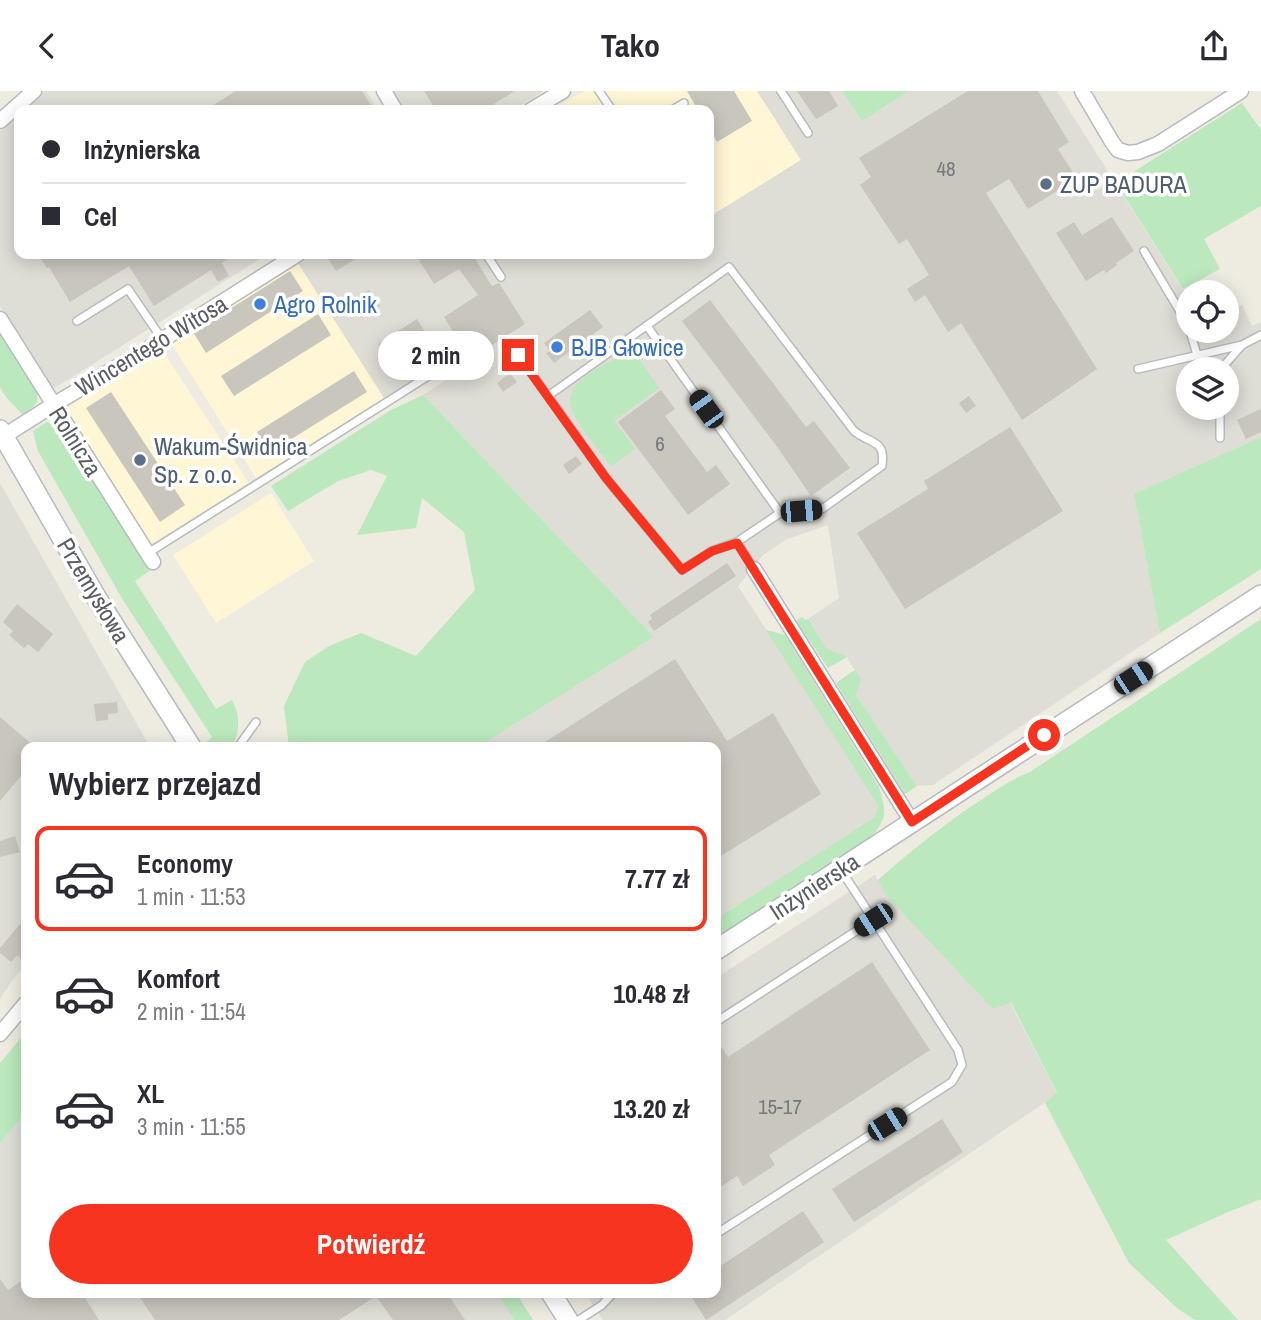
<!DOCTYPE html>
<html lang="pl">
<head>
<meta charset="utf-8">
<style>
	:root { --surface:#fff; --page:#f2f2f3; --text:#2b2b33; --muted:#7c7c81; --line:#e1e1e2; --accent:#f6341f }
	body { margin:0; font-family:"Archivo Narrow",sans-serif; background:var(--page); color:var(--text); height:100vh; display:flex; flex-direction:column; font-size:26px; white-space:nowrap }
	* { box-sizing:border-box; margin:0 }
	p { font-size:23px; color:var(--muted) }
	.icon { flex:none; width:38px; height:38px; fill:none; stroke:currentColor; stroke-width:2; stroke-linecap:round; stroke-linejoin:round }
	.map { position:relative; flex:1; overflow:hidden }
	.drawer { position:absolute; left:21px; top:651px; width:700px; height:556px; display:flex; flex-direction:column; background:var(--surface); border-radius:14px; box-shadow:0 4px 18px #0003 }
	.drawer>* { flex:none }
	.top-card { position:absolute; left:14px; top:14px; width:700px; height:154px; border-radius:14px; box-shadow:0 4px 18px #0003; display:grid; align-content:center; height:154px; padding:0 28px; background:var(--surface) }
	.buttons { position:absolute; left:1176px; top:189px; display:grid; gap:14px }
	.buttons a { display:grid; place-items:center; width:63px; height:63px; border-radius:50%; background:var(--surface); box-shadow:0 4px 18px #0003; font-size:35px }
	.end { position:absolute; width:32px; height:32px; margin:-16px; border:9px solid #f6341f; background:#fff; box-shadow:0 0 0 4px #fff }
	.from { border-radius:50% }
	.bubble { position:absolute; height:49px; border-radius:24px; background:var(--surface); box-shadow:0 4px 18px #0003; font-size:23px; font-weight:800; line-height:49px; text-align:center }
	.car { position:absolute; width:21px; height:42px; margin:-21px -10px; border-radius:9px; box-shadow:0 0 5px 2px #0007; background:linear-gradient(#222 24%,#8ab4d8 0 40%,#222 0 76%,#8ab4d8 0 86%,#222 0) }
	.top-card b { display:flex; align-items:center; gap:24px; height:66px; font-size:26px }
	.top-card b+b { border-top:2px solid var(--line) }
	.top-card i { width:18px; height:18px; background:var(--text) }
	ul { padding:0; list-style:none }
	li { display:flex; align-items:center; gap:21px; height:105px; margin:0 14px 10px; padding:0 14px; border:4px solid transparent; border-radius:14px }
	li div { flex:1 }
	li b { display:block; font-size:26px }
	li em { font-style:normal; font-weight:800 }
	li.on { border-color:var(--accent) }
	li>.icon { width:63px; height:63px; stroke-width:1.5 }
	h2 { padding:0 28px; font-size:32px; line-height:84px }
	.action { display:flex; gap:14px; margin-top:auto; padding:14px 28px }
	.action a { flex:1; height:80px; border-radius:42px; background:var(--accent); color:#fff; font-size:28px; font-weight:800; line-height:80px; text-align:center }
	header { display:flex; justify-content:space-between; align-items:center; height:91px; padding:0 28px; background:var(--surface); font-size:32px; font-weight:800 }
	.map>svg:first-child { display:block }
	.commercial { fill:#fff6d5 }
	.industrial { fill:#deddd6; fill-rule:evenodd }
	.green { fill:#bbe8bc }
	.building { fill:#c9c6be }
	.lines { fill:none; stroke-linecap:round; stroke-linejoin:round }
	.lane-casing { stroke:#b7babf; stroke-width:10 }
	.street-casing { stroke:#b7babf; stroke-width:17 }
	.secondary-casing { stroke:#b7bbc1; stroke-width:22 }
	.lane { stroke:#fff; stroke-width:7 }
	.street { stroke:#fff; stroke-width:14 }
	.secondary { stroke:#fff; stroke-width:19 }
	.route { stroke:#f6341f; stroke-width:9 }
	.service-dot { fill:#5c6f8a; stroke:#fff; stroke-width:2.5 }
	.shop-dot { fill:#3f7fe0; stroke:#fff; stroke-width:2.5 }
	.labels { text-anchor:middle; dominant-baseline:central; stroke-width:7; stroke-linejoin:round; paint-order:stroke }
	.number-label { font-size:21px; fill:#76787a }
	.service-label { font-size:24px; fill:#4e5e75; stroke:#fff; text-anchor:start }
	.shop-label { font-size:24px; fill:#366cbe; stroke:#fff; text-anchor:start }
	.street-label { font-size:24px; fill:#5a5e63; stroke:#fff }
</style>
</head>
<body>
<header><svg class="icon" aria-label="back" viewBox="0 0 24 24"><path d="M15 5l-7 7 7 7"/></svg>Tako<svg class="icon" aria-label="share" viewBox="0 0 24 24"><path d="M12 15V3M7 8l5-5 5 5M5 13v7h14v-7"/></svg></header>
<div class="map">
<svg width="1261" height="1229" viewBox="0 0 1261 1229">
	<rect width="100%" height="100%" fill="#eeebe1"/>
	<g class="commercial">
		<path d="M585,0H757L801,69L709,126V19H566L561,13Z"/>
		<path d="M298,172L384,307L256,387L171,252Z"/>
		<path d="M161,257L249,392L151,453L66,317Z"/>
		<path d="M271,402L314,470L216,532L173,464Z"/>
	</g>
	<g class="industrial">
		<path d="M43,0H366L378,19H22Z"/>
		<path d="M393,0H544L513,19H405Z"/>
		<path d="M757,0H842L862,30L909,0H1057L1188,207V240H1227V221L1242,214L1252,235L1261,231V346L1134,403L1160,542L933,694L917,695L856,604L860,588L847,566L826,557L808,528L839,507L828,434L787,448L763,464L738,495L878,713L875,726L716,828V656H478L654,546L423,304L462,279L452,264L384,307L298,172L314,163H709V126L801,69ZM1188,278H1227V317H1188Z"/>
		<path d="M19,22V163H268L53,298L0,215V40Z"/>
		<path d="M0,392L150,656H26V873L11,891L0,908Z"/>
		<path d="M875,784L878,789L1010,911L1057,1003L725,1229H603L585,1202H716V887Z"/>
		<path d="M26,1021V1202H497L515,1229H0V1052Z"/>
	</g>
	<g class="green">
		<path d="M842,0H909L862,30Z"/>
		<path d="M1242,12L1261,39V115L1204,148L1220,178L1183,198L1116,92Z"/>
		<path d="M0,239L37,297V311L24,325L6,306L0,296Z"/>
		<path d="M626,264H636L659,297L614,330L635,358L611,375C601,362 571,326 570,311C569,289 609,270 626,264Z"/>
		<path d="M423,304L654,546L478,656H289L284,615L305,571L329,555L361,542L416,565L475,499L464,441L422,407L416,437L357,444L387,385L371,379L338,390L288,420L271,395L391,319Z"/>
		<path d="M47,331L61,338L151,479L135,490L216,618L232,609C240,624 241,641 231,656H205L203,654L212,646L123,509L38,360L33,340Z"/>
		<path d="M1261,346V478L1160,542L1134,403Z"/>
		<path d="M802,526L805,529L808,528L826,557L847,566L828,577L796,530Z"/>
		<path d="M1261,528V1108L1228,1121L1166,1149L1238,1229H1195L1178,1218L1129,1172L1045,1012L1057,1002L1011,911L993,918L886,804L878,789C913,758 948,730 987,705C1001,696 1014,687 1030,681Z"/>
		<path d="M766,539L785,544L879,696C887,725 887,725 870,749L716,849V828L875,726L878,714Z"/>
		<path d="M855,579L861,588L856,604L917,695L905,703L836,592Z"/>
		<path d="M26,941V1021L0,1052V972Z"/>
		<path d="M497,1202H516L533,1229H515Z"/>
	</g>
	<g class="building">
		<path d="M236,0H362L374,19H205Z"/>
		<path d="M424,0H515L484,19H436Z"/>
		<path d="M687,0H734L752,30L717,51L709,36V19H698Z"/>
		<path d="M797,0H829L838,15L816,28Z"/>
		<path d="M968,0H1038L1069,51L1058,58L1077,88L1028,118L1009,88L986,102L1097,278L1022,329L961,232L948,241L925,204L915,211L907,198L929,184L907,148L899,153L860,94L871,86L859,67Z"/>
		<path d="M1112,126L1134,160L1116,172L1117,174L1106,182L1104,179L1086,190L1056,142L1074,131L1082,144Z"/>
		<path d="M38,163H236L222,172L229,185L218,191L211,179L154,215L129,175L70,211L49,176L47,177Z"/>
		<path d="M325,163H363L336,180Z"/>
		<path d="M415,163H472L492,195L499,192L525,233L470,268L468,260L463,257L444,226L478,204L459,178L434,193Z"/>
		<path d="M290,180L303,200L206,262L193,241Z"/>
		<path d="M369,199L380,215L361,227L350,211Z"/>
		<path d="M710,209L806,336L814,330L850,377L811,405L778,357L682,230Z"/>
		<path d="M590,219L603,236L554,272L546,262L550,260L544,252Z"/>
		<path d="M318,223L331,244L234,305L221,285Z"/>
		<path d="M417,228L425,241L401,256L404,260L388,270L378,253Z"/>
		<path d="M354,280L367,301L269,362L257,341Z"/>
		<path d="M510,282L517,291L503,301L497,292Z"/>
		<path d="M661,299L675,318L665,325L707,381L716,374L730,393L688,424L618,331Z"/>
		<path d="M111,301L185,414L160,431L86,317Z"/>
		<path d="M969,305L976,315L966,322L959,312Z"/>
		<path d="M1261,318V341L1246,348L1237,329Z"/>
		<path d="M1010,336L1063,420L905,518L857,442L928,398L924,390Z"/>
		<path d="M576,365L582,373L569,383L563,374Z"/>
		<path d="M727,472L736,485L654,540L648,531L652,528L650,524Z"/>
		<path d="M17,513L53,543L38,561L28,553L24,557L9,544L13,540L3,531Z"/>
		<path d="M675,568L727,650L773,622L821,703L716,768V656H537Z"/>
		<path d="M117,611L118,622L108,623V629L96,630L94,613Z"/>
		<path d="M0,626L35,656H26V679L0,710Z"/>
		<path d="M15,745L20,761L0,766V750Z"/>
		<path d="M26,826V862L21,868L17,864L11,871L0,862V857Z"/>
		<path d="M872,871L930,959L769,1064L775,1074L743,1095L737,1085L716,1099V948L728,966Z"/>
		<path d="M942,1028L963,1061L854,1131L832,1098Z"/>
		<path d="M803,1120L824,1151L706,1229L689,1202H716V1178Z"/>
		<path d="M26,1187V1202H82L99,1229H0V1188L8,1199Z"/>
		<path d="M137,1202H447L465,1229H393L376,1205L339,1229H155Z"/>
	</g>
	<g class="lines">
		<g class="lane-casing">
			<g id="lane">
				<path d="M599,0L612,19"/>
				<path d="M781,0L808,42"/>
				<path d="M672,19L684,12"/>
				<path d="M1144,160L1188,234"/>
				<path d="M486,163L501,186"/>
				<path d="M77,230L128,198L162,248"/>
				<path d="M647,235L780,422L737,451L754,478"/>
				<path d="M1190,240L1197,264"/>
				<path d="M518,264L548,305"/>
				<path d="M1138,278L1242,254"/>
				<path d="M1221,278L1242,254L1261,244"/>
				<path d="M1220,317V347"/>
				<path d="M737,451L712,460L682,479L606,387L548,305L729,176L854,340C870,353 886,348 882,375L822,418L780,422"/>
				<path d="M148,462L463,263"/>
				<path d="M238,656L256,631"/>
				<path d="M716,931L873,829"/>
				<path d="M716,1143L952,991L962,974L958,959L841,779"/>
				<path d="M579,1229L602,1214L613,1202"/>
			</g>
		</g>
		<g class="street-casing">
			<g id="street">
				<path d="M384,0L395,19"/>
				<path d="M1082,0L1112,51L1118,59L1128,62L1138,61L1158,53L1241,0"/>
				<path d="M531,19L563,0"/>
				<path d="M0,30L34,0"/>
				<path d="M0,228L153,471"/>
				<path d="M4,345L53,314L162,249L298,163"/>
				<path d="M754,478L912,731"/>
				<path d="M0,943L26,912"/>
			</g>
		</g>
		<g class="secondary-casing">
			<g id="secondary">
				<path d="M0,339L96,506L191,656"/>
				<path d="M716,859L1261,504"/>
				<path d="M551,1202L568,1229"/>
			</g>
		</g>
		<use href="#lane" class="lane"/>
		<use href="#street" class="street"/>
		<use href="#secondary" class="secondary"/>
	</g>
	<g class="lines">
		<path class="route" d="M518,264L606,387L682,479L712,460L737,452L912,731L1044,644"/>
	</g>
	<g class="service-dot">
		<circle cx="1046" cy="93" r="7"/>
		<circle cx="140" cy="369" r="7"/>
	</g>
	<g class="shop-dot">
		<circle cx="260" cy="213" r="7"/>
		<circle cx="557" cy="256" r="7"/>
	</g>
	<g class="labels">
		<g class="number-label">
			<text x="946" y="77">48</text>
			<text x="660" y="352">6</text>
			<text x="780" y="1015">15-17</text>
		</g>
		<g class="service-label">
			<text x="1060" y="93">ZUP BADURA</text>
			<text x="154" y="355">Wakum-Świdnica<tspan x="154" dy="28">Sp. z o.o.</tspan></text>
		</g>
		<g class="shop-label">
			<text x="274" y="213">Agro Rolnik</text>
			<text x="571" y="256">BJB Głowice</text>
		</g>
		<g class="street-label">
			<text transform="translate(151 254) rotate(-31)">Wincentego Witosa</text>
			<text transform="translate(76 350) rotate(58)">Rolnicza</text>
			<text transform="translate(94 499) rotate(59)">Przemysłowa</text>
			<text transform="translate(814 795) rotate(-33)">Inżynierska</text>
		</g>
	</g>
</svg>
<div class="buttons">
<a><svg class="icon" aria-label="locate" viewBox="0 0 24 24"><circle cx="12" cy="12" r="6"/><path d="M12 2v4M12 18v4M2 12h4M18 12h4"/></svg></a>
<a><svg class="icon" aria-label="layers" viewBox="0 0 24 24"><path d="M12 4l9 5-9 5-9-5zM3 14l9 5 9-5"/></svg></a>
</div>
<i class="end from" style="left:1044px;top:644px"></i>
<i class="end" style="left:518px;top:264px"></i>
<div class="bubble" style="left:378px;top:240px;width:116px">2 min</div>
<i class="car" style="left:706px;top:318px;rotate:324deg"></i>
<i class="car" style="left:801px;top:420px;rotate:85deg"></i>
<i class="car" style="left:1133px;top:587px;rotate:57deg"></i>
<i class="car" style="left:873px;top:829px;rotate:237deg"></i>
<i class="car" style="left:887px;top:1033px;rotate:58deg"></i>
<div class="top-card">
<b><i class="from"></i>Inżynierska</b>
<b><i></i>Cel</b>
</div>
<section class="drawer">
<h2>Wybierz przejazd</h2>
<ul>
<li class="on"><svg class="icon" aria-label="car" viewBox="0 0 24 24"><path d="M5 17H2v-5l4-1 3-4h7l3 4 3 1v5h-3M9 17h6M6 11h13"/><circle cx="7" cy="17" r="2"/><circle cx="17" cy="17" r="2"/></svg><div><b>Economy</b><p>1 min · 11:53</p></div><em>7.77 zł</em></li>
<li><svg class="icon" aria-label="car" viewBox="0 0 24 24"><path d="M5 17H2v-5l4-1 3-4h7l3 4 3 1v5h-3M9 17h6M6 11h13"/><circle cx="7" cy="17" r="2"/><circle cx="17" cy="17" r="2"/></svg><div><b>Komfort</b><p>2 min · 11:54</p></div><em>10.48 zł</em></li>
<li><svg class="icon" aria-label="car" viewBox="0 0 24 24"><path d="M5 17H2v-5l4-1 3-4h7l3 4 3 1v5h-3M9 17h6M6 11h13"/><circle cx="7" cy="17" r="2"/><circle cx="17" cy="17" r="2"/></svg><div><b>XL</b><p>3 min · 11:55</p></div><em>13.20 zł</em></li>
</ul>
<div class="action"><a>Potwierdź</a></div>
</section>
</div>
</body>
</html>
